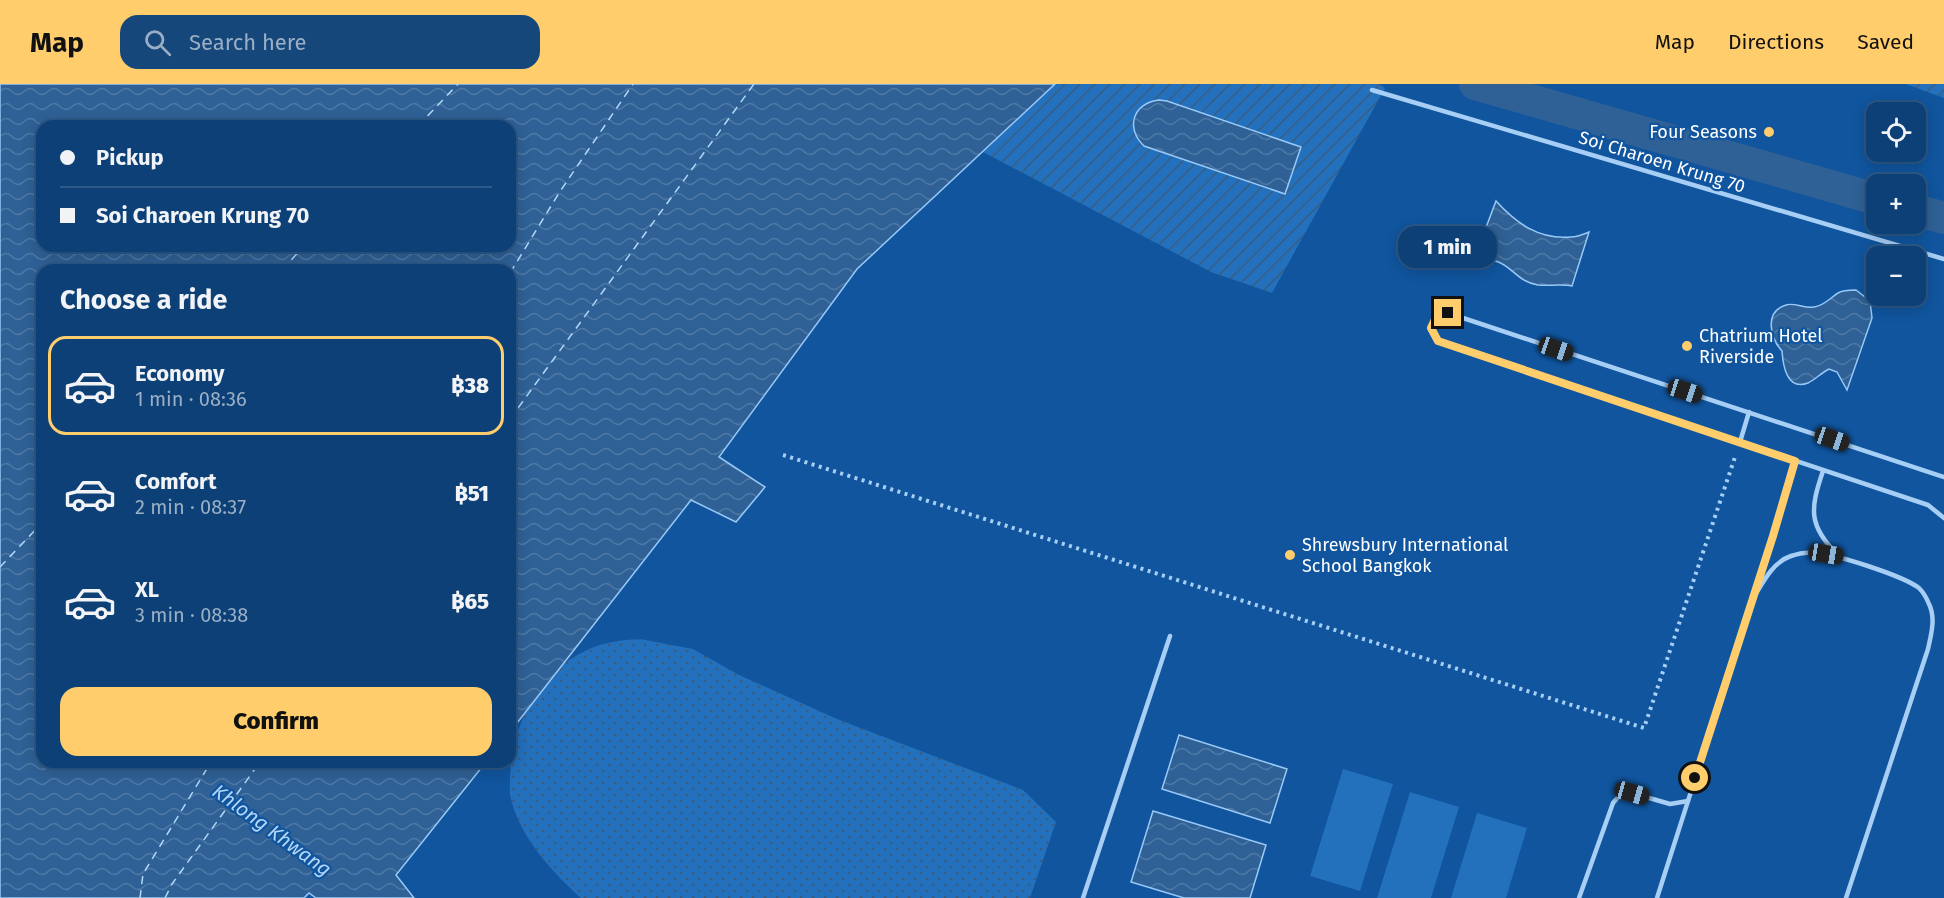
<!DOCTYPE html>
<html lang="en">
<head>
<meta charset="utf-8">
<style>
	:root { --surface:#0c4076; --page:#15477b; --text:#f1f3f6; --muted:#9aafc5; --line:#2c5988; --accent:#ffcd6b }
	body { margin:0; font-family:"Fira Sans",sans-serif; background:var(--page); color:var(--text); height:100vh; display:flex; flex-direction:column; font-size:22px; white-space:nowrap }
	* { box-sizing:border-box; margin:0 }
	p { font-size:20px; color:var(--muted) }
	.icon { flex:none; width:33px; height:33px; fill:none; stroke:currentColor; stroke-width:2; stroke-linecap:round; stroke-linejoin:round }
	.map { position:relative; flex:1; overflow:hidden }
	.drawer { position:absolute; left:36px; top:180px; width:480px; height:504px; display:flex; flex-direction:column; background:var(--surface); border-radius:18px; box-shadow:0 3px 15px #0003,0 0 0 2px var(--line) }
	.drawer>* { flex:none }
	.top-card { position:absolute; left:36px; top:36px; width:480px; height:132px; border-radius:18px; box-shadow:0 3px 15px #0003,0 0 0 2px var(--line); display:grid; align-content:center; height:132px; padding:0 24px; background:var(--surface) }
	.buttons { position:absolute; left:1866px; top:18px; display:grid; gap:12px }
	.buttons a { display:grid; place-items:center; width:60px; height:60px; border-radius:12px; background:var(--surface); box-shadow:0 3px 15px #0003,0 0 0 2px var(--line); font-size:30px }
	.end { position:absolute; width:27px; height:27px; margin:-14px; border:8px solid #ffcd6b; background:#111; box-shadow:0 0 0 3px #111 }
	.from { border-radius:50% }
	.bubble { position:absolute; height:42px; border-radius:18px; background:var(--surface); box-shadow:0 3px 15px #0003,0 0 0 2px var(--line); font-size:20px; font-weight:800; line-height:42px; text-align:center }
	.car { position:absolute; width:18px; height:36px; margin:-18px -9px; border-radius:8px; box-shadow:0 0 4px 2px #0007; background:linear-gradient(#222 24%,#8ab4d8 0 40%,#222 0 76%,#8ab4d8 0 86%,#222 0) }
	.top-card b { display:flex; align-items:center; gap:21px; height:57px; font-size:22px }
	.top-card b+b { border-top:2px solid var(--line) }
	.top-card i { width:15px; height:15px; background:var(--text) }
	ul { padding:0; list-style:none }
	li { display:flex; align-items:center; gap:18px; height:99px; margin:0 12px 9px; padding:0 12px; border:3px solid transparent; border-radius:18px }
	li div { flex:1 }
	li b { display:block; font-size:22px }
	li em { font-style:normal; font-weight:800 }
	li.active { border-color:var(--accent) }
	li>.icon { width:54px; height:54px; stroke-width:1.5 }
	h2 { padding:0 24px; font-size:27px; line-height:72px }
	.button { display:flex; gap:12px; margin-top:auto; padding:12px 24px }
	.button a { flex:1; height:69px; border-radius:18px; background:var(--accent); color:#111; font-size:24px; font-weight:800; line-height:69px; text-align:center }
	header { display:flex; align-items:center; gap:36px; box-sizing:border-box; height:84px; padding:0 30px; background:var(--accent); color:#111 }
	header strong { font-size:28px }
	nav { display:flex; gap:33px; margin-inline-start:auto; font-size:21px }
	.search { width:420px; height:54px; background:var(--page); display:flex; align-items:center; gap:15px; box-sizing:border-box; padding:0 21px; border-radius:18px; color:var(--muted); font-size:22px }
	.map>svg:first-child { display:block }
	.grass { fill:url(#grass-dots) }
	.garden { fill:url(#garden-furrows) }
	.pitch { fill:#2370bd }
	.water { fill:url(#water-waves); stroke:#98c9f8; stroke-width:1.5; fill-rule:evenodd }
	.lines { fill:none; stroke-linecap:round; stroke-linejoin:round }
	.canal { stroke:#2f6196; stroke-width:32 }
	.ferry { stroke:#b3d8fb; stroke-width:1.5; stroke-dasharray:8 6; stroke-linecap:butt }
	.path { stroke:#a7cef5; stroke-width:4; stroke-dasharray:3 4.5; stroke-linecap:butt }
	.service { stroke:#a7cef5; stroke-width:4.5 }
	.route { stroke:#ffcd6b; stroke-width:8 }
	.poi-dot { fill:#ffcd6b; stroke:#10559e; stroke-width:2 }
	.labels { text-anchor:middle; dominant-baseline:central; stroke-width:4.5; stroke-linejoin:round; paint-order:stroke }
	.poi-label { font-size:18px; fill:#fff; stroke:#10559e; text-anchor:start }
	.street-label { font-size:18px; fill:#fff; stroke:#10559e }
	.water-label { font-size:20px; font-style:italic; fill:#b3d8fb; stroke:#10559e }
</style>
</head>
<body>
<header>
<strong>Map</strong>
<div class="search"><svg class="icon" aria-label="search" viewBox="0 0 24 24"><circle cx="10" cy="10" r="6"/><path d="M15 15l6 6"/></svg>Search here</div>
<nav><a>Map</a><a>Directions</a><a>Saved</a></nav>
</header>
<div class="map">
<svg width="1944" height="814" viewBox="0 0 1944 814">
	<defs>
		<pattern id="grass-dots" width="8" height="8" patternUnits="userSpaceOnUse" patternTransform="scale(1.5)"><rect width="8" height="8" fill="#2370bd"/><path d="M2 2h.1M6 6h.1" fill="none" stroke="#3a5c7f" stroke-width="1.8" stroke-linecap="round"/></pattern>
		<pattern id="garden-furrows" width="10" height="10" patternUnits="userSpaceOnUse" patternTransform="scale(1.5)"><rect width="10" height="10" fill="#2370bd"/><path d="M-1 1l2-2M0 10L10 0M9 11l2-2" fill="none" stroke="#3a5c7f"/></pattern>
		<pattern id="water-waves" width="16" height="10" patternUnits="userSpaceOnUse" patternTransform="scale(1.5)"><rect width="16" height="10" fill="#2f6196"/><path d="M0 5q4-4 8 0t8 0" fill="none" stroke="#4e79a6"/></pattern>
	</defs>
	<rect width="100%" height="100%" fill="#10559e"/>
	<path class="grass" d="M640,555L693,565L739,591L837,635L1023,706L1056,738L1030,814H581C552,788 520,753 511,715C509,709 510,702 510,697C510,644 537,589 587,566C604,558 621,556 640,555Z"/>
	<g class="garden">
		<path d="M1055,0H1379L1385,4L1272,209L1211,188L983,68Z"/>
		<path d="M1906,0H1944V14Z"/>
	</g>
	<g class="pitch">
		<path d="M1343,685L1393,700L1360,807L1310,792Z"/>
		<path d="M1410,708L1459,723L1431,814H1377Z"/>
		<path d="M1477,729L1527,744L1506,814H1451Z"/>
	</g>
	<g class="water">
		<path d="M0,0H1055L857,185L719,373L765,403L736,438L691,416L510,648V186H42V678H486L396,791L414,814H316L309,809L304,814H0ZM42,42H510V162H42Z"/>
		<path d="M1159,16L1167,17L1301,63L1285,110L1144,62C1125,44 1133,19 1159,16Z"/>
		<path d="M1496,117C1516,139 1539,156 1571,153C1577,153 1584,150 1589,148L1572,202C1561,200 1550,202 1538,201C1510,197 1510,168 1473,178Z"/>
		<path d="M1856,206L1870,217L1872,234L1847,306L1837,288L1829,285C1821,289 1816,295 1808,299C1787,307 1783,282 1782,267C1771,255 1763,228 1786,221C1794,218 1805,225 1814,223C1824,222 1830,214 1838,209C1843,206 1850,206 1856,206Z"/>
		<path d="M1179,651L1287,685L1270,739L1162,705Z"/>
		<path d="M1153,727L1266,761L1250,814H1184L1131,798Z"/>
	</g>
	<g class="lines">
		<g class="canal">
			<path d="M1475,0L1876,115"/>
			<path d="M1916,126L1944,134"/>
		</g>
		<g class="ferry">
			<path d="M418,42L458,0"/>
			<path d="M282,186L304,162"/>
			<path d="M510,189L559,109L633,0"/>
			<path d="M510,335L754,0"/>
			<path d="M0,483L42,439"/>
			<path d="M140,814L143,790L211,678"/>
			<path d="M165,814L172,800L260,678"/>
		</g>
		<path class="path" d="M783,371L1644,644L1735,373"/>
		<g class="service">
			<path d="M1372,6L1944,175"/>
			<path d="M1740,358L1749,328"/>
			<path d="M1823,387C1810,425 1808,442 1838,471"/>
			<path d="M1944,393L1448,229L1437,231L1431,244L1438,257L1928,421L1944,434"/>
			<path d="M1754,513C1763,498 1773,478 1791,472C1797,470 1807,468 1813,469C1834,469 1903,492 1919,504C1923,508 1927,515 1929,520C1936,534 1931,551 1928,565L1846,814"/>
			<path d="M1083,814L1170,552"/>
			<path d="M1579,814L1613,719L1620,711L1632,709L1670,720L1688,717"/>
			<path d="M1657,814L1773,451L1795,377"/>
		</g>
	</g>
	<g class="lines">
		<path class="route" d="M1448,229L1437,231L1431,244L1438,257L1795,377L1773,452L1695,694"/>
	</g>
	<g class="poi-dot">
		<circle cx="1769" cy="48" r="6"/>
		<circle cx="1687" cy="262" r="6"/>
		<circle cx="1290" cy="471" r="6"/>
	</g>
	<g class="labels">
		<g class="poi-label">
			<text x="1757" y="48" text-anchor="end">Four Seasons</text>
			<text x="1699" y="252">Chatrium Hotel<tspan x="1699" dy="21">Riverside</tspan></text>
			<text x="1302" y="461">Shrewsbury International<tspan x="1302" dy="21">School Bangkok</tspan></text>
		</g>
		<g class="street-label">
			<text transform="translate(1662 78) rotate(17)">Soi Charoen Krung 70</text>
		</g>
		<g class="water-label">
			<text transform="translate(272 746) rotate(36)">Khlong Khwang</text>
		</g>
	</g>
</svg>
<div class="buttons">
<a><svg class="icon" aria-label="locate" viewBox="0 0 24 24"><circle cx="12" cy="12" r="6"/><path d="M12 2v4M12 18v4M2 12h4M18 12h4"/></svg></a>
<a>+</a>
<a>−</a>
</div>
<i class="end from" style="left:1695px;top:694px"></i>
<i class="end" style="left:1448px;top:229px"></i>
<div class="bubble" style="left:1398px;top:142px;width:99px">1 min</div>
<i class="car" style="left:1556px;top:265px;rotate:109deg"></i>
<i class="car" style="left:1685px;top:307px;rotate:108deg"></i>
<i class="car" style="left:1832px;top:355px;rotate:109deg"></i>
<i class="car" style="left:1826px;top:470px;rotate:99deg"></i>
<i class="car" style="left:1632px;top:709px;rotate:106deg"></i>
<div class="top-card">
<b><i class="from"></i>Pickup</b>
<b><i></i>Soi Charoen Krung 70</b>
</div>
<section class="drawer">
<h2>Choose a ride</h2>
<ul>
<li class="active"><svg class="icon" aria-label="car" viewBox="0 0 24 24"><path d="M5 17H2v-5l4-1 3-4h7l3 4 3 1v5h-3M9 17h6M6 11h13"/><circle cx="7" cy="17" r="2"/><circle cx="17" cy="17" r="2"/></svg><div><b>Economy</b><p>1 min · 08:36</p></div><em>฿38</em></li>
<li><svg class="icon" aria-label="car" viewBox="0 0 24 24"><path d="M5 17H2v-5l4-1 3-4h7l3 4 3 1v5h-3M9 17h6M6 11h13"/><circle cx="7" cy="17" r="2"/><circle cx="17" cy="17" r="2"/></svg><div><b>Comfort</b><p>2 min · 08:37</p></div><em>฿51</em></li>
<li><svg class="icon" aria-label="car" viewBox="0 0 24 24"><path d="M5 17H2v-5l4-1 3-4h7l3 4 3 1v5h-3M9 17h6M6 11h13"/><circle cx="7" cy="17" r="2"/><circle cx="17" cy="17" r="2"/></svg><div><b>XL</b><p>3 min · 08:38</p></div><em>฿65</em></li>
</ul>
<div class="button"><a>Confirm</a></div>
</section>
</div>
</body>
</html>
